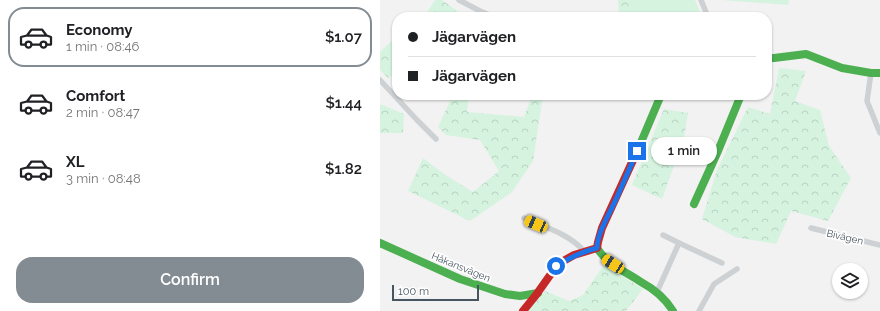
<!DOCTYPE html>
<html lang="en">
<head>
<meta charset="utf-8">
<style>
	:root { --surface:#fff; --page:#f6f6f6; --text:#202124; --muted:#757577; --line:#e0e0e0; --accent:#838c93 }
	body { margin:0; font-family:Raleway,sans-serif; background:var(--page); color:var(--text); height:100vh; display:flex; flex-direction:column; font-size:15px; white-space:nowrap }
	* { box-sizing:border-box; margin:0 }
	p { font-size:13px; color:var(--muted) }
	.icon { flex:none; width:22px; height:22px; fill:none; stroke:currentColor; stroke-width:2; stroke-linecap:round; stroke-linejoin:round }
	.map { position:relative; flex:1; overflow:hidden }
	.drawer { display:flex; flex-direction:column; background:var(--surface); width:380px }
	.drawer>* { flex:none }
	.hud { position:absolute; left:12px; top:12px; width:380px; height:88px; border-radius:16px; box-shadow:0 1px 3px #0004; display:grid; align-content:center; height:88px; padding:0 16px; background:var(--surface) }
	.controls { position:absolute; left:452px; top:263px; display:grid; gap:8px }
	.controls a { display:grid; place-items:center; width:36px; height:36px; border-radius:50%; background:var(--surface); box-shadow:0 1px 3px #0004; font-size:20px }
	.scale { position:absolute; left:12px; bottom:10px; width:87px; box-sizing:border-box; padding-left:4px; border:2px solid #475560; border-top:0; font-size:11px; line-height:14px; white-space:nowrap; color:#475560; -webkit-text-stroke:3px #fff; paint-order:stroke }
	.end { position:absolute; width:18px; height:18px; margin:-9px; border:5px solid #1a73e8; background:#fff; box-shadow:0 0 0 2px #fff }
	.from { border-radius:50% }
	.bubble { position:absolute; height:28px; border-radius:14px; background:var(--surface); box-shadow:0 1px 3px #0004; font-size:13px; font-weight:600; line-height:28px; text-align:center }
	.car { position:absolute; width:12px; height:24px; margin:-12px -6px; border-radius:5px; box-shadow:0 0 3px 1px #0007; background:linear-gradient(#f5c518 24%,#345 0 40%,#f5c518 0 76%,#345 0 86%,#f5c518 0) }
	.hud b { display:flex; align-items:center; gap:14px; height:38px; font-size:15px }
	.hud b+b { border-top:1px solid var(--line) }
	.hud i { width:10px; height:10px; background:var(--text) }
	ul { padding:7px 0 0; list-style:none }
	li { display:flex; align-items:center; gap:12px; height:60px; margin:0 8px 6px; padding:0 8px; border:2px solid transparent; border-radius:16px }
	li div { flex:1 }
	li b { display:block; font-size:15px }
	li em { font-style:normal; font-weight:600 }
	li.selected { border-color:var(--accent) }
	li>.icon { width:36px; height:36px; stroke-width:1.5 }
	.cta { display:flex; gap:8px; margin-top:auto; padding:8px 16px }
	.cta a { flex:1; height:46px; border-radius:16px; background:var(--accent); color:#fff; font-size:16px; font-weight:600; line-height:46px; text-align:center }
	main { display:flex; flex:1; min-height:0 }
	.map>svg:first-child { display:block }
	.grass { fill:#d5f3df }
	.forest { fill:url(#forest-crowns) }
	.lines { fill:none; stroke-linecap:round; stroke-linejoin:round }
	.street { stroke:#cdd1d3; stroke-width:5.5 }
	.fast { stroke:#4caf50; stroke-width:8 }
	.jam { stroke:#c62828; stroke-width:8 }
	.route { stroke:#1a73e8; stroke-width:5 }
	.labels { text-anchor:middle; dominant-baseline:central; stroke-width:3.5; stroke-linejoin:round; paint-order:stroke }
	.street-label { font-size:10px; fill:#475560; stroke:#fff }
</style>
</head>
<body>
<main>
<section class="drawer">
<ul>
<li class="selected"><svg class="icon" aria-label="car" viewBox="0 0 24 24"><path d="M5 17H2v-5l4-1 3-4h7l3 4 3 1v5h-3M9 17h6M6 11h13"/><circle cx="7" cy="17" r="2"/><circle cx="17" cy="17" r="2"/></svg><div><b>Economy</b><p>1 min · 08:46</p></div><em>$1.07</em></li>
<li><svg class="icon" aria-label="car" viewBox="0 0 24 24"><path d="M5 17H2v-5l4-1 3-4h7l3 4 3 1v5h-3M9 17h6M6 11h13"/><circle cx="7" cy="17" r="2"/><circle cx="17" cy="17" r="2"/></svg><div><b>Comfort</b><p>2 min · 08:47</p></div><em>$1.44</em></li>
<li><svg class="icon" aria-label="car" viewBox="0 0 24 24"><path d="M5 17H2v-5l4-1 3-4h7l3 4 3 1v5h-3M9 17h6M6 11h13"/><circle cx="7" cy="17" r="2"/><circle cx="17" cy="17" r="2"/></svg><div><b>XL</b><p>3 min · 08:48</p></div><em>$1.82</em></li>
</ul>
<div class="cta"><a>Confirm</a></div>
</section>
<div class="map">
<svg width="500" height="311" viewBox="0 0 500 311">
	<defs>
		<pattern id="forest-crowns" width="20" height="18" patternUnits="userSpaceOnUse"><rect width="20" height="18" fill="#d5f3df"/><path d="M2 6a3 3 0 1 1 6 0M12 15a3 3 0 1 1 6 0" fill="none" stroke="#b8d2c2"/></pattern>
	</defs>
	<rect width="100%" height="100%" fill="#f2f2f2"/>
	<g class="grass">
		<path d="M254,0H315L322,17H247Z"/>
		<path d="M342,0H409L408,5Z"/>
	</g>
	<g class="forest">
		<path d="M55,0H62L83,15L82,17H44Z"/>
		<path d="M238,0H254L247,17H239Z"/>
		<path d="M15,38H17V73L8,78L0,70V52Z"/>
		<path d="M399,68L426,71L415,101L440,110L449,146L471,178L448,221L411,211L396,244L355,237L322,219L337,170L368,107L390,114Z"/>
		<path d="M73,95H89L87,112L144,117L152,95H163L153,161L132,192L90,221L28,191L43,158L64,174L93,192L119,171L100,140L66,135L58,127Z"/>
		<path d="M0,104L24,114L23,133H0Z"/>
		<path d="M284,109L308,113L304,138L282,199L252,185Z"/>
		<path d="M224,265L263,289L246,311H146L165,291L189,301L203,295Z"/>
	</g>
	<g class="lines">
		<g class="street">
			<path d="M79,0L100,11L115,17"/>
			<path d="M321,0L328,17"/>
			<path d="M491,73L487,101L500,133"/>
			<path d="M0,80L37,120L56,139"/>
			<path d="M144,218C165,227 189,234 204,251"/>
			<path d="M431,228L500,245"/>
			<path d="M283,235L299,243L342,263"/>
			<path d="M277,292L299,243"/>
			<path d="M319,311L334,284L357,269"/>
		</g>
		<g class="fast">
			<path d="M387,58H394L426,54L462,68L491,73H500"/>
			<path d="M259,147L281,95"/>
			<path d="M314,204L338,151L361,95"/>
			<path d="M0,243L80,279L125,294L140,296L158,293"/>
			<path d="M217,248C227,264 246,272 261,282C274,289 285,298 293,311"/>
		</g>
		<path class="jam" d="M143,311L156,295L178,264L194,255L217,248L218,242L222,228L259,147"/>
	</g>
	<g class="lines">
		<path class="route" d="M176,266C190,258 201,252 217,248C217,233 231,211 237,197C244,181 251,166 257,151"/>
	</g>
	<g class="labels">
		<g class="street-label">
			<text transform="translate(465 237) rotate(13)">Bivägen</text>
			<text transform="translate(81 267) rotate(22)">Håkansvägen</text>
		</g>
	</g>
</svg>
<div class="controls">
<a><svg class="icon" aria-label="layers" viewBox="0 0 24 24"><path d="M12 4l9 5-9 5-9-5zM3 14l9 5 9-5"/></svg></a>
</div>
<div class="scale">100 m</div>
<i class="end from" style="left:176px;top:266px"></i>
<i class="end" style="left:257px;top:151px"></i>
<div class="bubble" style="left:271px;top:137px;width:66px">1 min</div>
<i class="car" style="left:156px;top:224px;rotate:293deg"></i>
<i class="car" style="left:233px;top:264px;rotate:303deg"></i>
<div class="hud">
<b><i class="from"></i>Jägarvägen</b>
<b><i></i>Jägarvägen</b>
</div>
</div>
</main>
</body>
</html>
